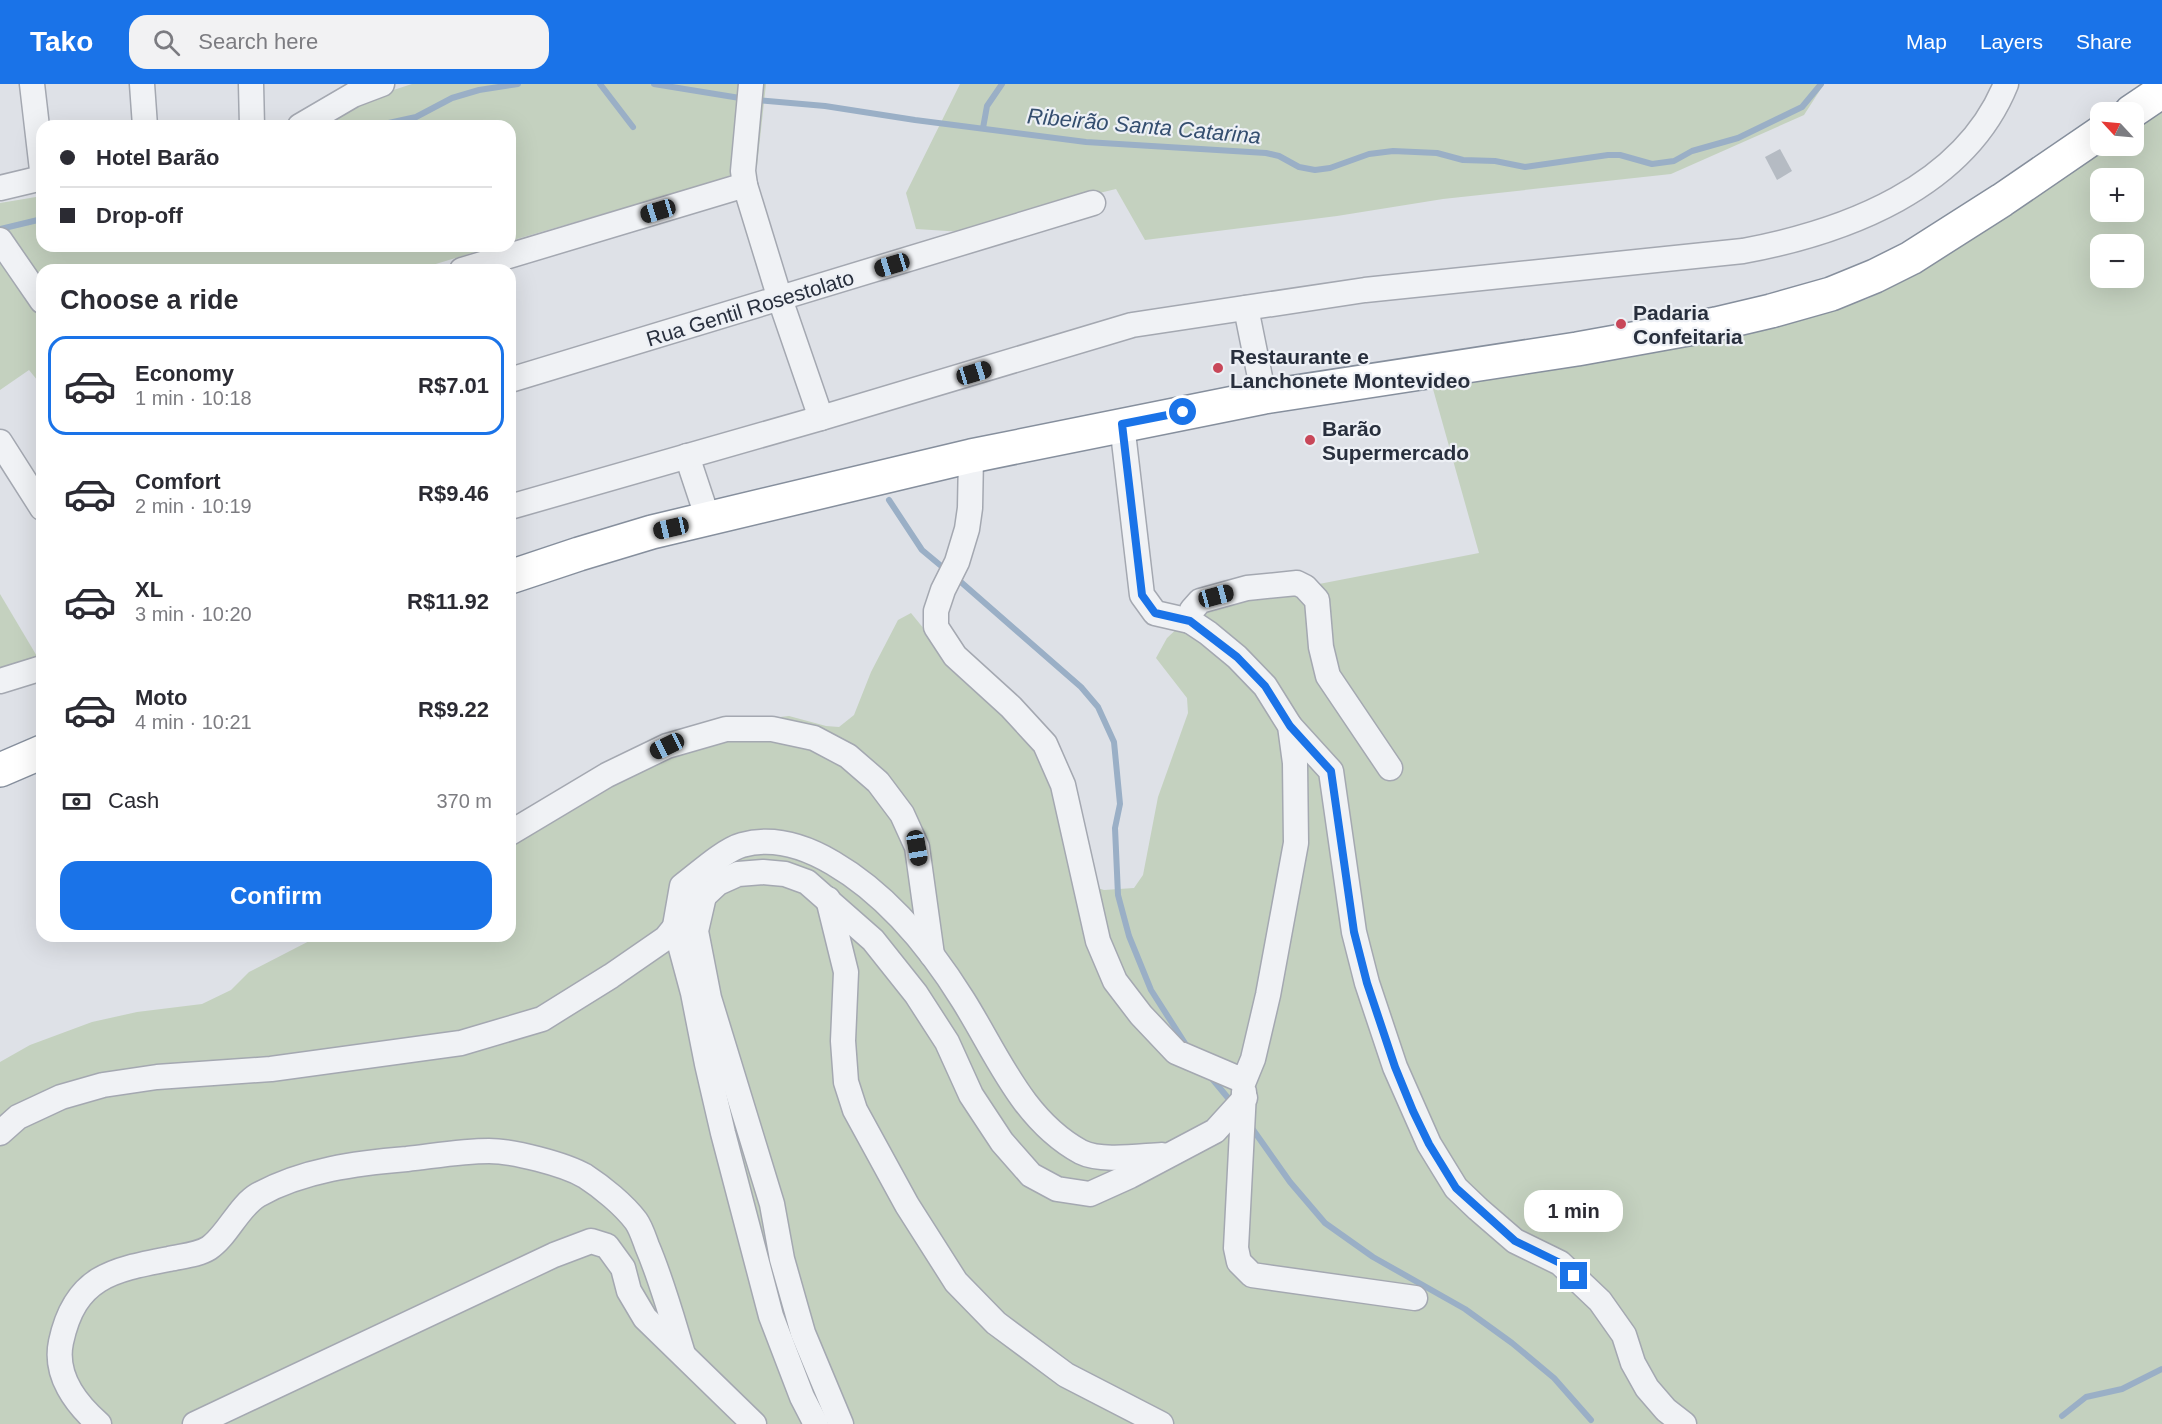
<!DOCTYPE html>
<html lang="en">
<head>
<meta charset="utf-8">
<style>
	:root { --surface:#fff; --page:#f2f2f3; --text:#2b2b33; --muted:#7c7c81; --line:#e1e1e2; --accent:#1a73e8 }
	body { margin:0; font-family:Arial,sans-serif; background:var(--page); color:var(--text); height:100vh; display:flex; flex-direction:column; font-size:22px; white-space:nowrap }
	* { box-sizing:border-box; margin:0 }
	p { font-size:20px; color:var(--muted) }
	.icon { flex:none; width:33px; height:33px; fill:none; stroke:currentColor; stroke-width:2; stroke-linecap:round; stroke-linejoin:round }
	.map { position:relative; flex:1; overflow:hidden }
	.sheet { position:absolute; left:36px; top:180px; width:480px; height:678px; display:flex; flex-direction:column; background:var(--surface); border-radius:18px; box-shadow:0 6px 24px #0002 }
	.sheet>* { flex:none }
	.top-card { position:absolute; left:36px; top:36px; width:480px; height:132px; border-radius:18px; box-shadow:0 6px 24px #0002; display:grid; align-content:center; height:132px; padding:0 24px; background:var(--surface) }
	.needle { width:39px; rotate:296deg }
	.controls { position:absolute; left:2090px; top:18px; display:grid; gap:12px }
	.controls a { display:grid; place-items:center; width:54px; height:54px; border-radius:12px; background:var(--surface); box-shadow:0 6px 24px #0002; font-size:30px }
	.end { position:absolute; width:27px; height:27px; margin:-14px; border:8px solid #1a73e8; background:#fff; box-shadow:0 0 0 3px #fff }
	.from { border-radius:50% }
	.bubble { position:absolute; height:42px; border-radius:18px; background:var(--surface); box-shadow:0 6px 24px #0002; font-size:20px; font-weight:700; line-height:42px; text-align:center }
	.car { position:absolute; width:18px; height:36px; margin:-18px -9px; border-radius:8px; box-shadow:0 0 4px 2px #0007; background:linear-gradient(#222 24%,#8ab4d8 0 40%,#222 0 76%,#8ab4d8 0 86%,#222 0) }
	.top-card b { display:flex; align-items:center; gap:21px; height:57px; font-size:22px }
	.top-card b+b { border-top:2px solid var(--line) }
	.top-card i { width:15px; height:15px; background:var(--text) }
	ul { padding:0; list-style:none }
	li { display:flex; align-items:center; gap:18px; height:99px; margin:0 12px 9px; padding:0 12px; border:3px solid transparent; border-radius:18px }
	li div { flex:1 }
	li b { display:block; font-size:22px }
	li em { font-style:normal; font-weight:700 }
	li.current { border-color:var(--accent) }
	li>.icon { width:54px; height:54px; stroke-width:1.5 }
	h2 { padding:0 24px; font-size:27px; line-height:72px }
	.pay { display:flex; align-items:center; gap:15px; height:66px; padding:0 24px; font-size:22px }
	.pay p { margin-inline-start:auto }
	.action { display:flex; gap:12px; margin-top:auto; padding:12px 24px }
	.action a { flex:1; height:69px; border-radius:18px; background:var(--accent); color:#fff; font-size:24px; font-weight:700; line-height:69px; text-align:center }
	header { display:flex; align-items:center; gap:36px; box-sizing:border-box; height:84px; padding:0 30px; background:var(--accent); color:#fff }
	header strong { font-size:28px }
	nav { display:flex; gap:33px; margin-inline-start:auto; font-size:21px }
	.search { width:420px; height:54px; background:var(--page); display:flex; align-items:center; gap:15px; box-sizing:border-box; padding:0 21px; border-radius:18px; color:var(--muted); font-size:22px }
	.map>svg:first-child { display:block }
	.green { fill:#c4d1bf; fill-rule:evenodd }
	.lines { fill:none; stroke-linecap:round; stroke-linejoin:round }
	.stream { stroke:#9aafc6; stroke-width:6 }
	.building { fill:#b5bbc3 }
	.minor-casing { stroke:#a4a8b1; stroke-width:27 }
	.highway-casing { stroke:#868f9d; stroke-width:36 }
	.minor { stroke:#f0f2f5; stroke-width:24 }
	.highway { stroke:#fff; stroke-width:33 }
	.route { stroke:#1a73e8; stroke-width:8 }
	.poi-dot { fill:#c84759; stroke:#edf0f5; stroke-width:2 }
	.labels { text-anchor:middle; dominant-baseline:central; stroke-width:4.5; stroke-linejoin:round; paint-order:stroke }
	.street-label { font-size:21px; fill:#282f3d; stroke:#edf0f5 }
	.poi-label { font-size:21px; font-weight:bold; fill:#282f3d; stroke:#edf0f5; text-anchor:start }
	.water-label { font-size:22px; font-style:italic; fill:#344e6f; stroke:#edf0f5 }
</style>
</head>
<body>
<header>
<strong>Tako</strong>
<div class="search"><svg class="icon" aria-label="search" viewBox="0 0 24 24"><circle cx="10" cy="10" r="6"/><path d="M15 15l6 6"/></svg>Search here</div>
<nav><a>Map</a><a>Layers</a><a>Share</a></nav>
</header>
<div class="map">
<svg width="2162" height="1340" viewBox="0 0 2162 1340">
	<rect width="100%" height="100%" fill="#dee1e7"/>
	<g class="green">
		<path d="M412,0H766L757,82L706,100L510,157V42H315L381,10Z"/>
		<path d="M960,0H1824L1804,31L1671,90L1443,115L1337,132L1145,156L1116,105L1091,111L979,149L916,145L906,109Z"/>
		<path d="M2162,26V1340H0V978L30,961L92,938L137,928L202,920L231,906L249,888L319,852H510V755L724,639L789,632L826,642L839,643L854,631L871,588L898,536L911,529L942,567L1028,651L1056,700L1091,802L1104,806L1134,804L1143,791L1158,713L1188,629L1187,614L1156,574L1167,554L1182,540L1208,528L1257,512L1479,469L1433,305L1633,273L1841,223L1867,215L1918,189L2109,62H2133V45ZM2100,94H2133V128H2100ZM2100,160H2133V194H2100Z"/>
		<path d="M42,112V162H495L416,186H42V302L29,286L0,306V119Z"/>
		<path d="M0,510L41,579L0,592Z"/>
	</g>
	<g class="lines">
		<g class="stream">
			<path d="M600,0L633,43"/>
			<path d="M654,0L746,15"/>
			<path d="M756,16L825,22L915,36L1086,58L1266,69L1279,72L1299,83L1315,86L1330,84L1369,70L1393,67L1437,69L1463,76L1495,77L1525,83L1608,71H1620L1652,80L1674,77L1692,67L1738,54L1802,23L1821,0"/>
			<path d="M375,42L416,33L452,14L479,6L518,0"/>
			<path d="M983,44L987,22L1002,0"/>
			<path d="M0,145L42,135"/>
			<path d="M889,416L922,466L946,486"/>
			<path d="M954,492L1081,603L1098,623L1114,658L1120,720L1115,744L1118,811L1129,852L1151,906L1188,964"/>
			<path d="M1209,991L1233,1020"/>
			<path d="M1249,1040L1290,1098L1325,1139L1373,1173L1465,1225L1512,1259L1554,1294L1591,1336"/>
			<path d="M2062,1332L2086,1313L2122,1305L2162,1285"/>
		</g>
	</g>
	<path class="building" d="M1780,65L1792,87L1777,96L1765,73Z"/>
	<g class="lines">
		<g class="minor-casing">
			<g id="minor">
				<path d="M32,0L42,86"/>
				<path d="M142,0L145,42"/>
				<path d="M251,0L252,42"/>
				<path d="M751,0L743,87L745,101L780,215L821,334"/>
				<path d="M300,42L353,11L382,0"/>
				<path d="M0,104L42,94"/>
				<path d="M0,156L42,217"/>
				<path d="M462,186L745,101"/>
				<path d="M1246,224L1264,313"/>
				<path d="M510,296L1093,119"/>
				<path d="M1122,340L1142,511L1155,529L1190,537"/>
				<path d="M0,358L42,424"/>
				<path d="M687,372L708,435"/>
				<path d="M971,372L970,424L967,445L957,478L943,506L936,527V543L955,572L1011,623L1045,660L1063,701L1098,857L1115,897L1141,931L1176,968L1244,997L1253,975L1268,911L1296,759L1295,679L1290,642L1265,602L1237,573L1208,549L1190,537L1192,526L1200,517L1247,504L1297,499L1305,503L1317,516L1321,563L1328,592L1390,684"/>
				<path d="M510,423L821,334L1132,241L1365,206L1743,167C1845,148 1964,104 2006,0"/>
				<path d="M0,597L42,584"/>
				<path d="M1290,642L1331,687L1354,848L1367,899L1395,983L1429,1060L1456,1104L1478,1125L1515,1157L1560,1179L1600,1217L1624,1251L1633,1279L1647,1304L1666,1326L1684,1340"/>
				<path d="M510,749L607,691L667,662L726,645H772L814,654L848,672L878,698L902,730L917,763L932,871"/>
				<path d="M704,812L696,847L709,914L772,1120L782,1175L803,1249L841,1340"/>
				<path d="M828,815L846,888L843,957L846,998L855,1026L907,1121L956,1198L996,1239L1066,1291L1161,1340"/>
				<path d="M1244,1008L1236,1164L1239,1178L1252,1191L1415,1214"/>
				<path d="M0,1049L18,1033L61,1013L103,1001L157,993L271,985L461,959L542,935L611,892L666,854L687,828L718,799L738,790L763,788L785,790L807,798L873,856L916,910L947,958L971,1011L1002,1058L1031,1091L1057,1105L1090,1110L1130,1092L1215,1047L1245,1014"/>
				<path d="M99,1340C76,1320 54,1291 61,1258C75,1193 111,1186 169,1175C182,1172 198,1171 209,1164C227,1152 239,1122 258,1111C303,1086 357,1079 407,1075C434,1072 462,1067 489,1067C513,1067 564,1080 585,1092C602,1103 624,1121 636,1137C641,1144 644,1154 647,1162C662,1197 672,1234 683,1270"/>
				<path d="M195,1340L554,1171L591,1157L607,1162L623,1184L629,1207L645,1234L754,1340"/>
				<path d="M816,1340L802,1313L771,1232L723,1049L707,980L693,909L675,842L682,802C698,790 724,766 742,761C774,752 806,763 833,779C888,811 930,863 963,916C997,970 1022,1036 1081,1068C1101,1078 1140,1072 1162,1071"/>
			</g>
		</g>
		<g class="highway-casing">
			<g id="highway">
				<path d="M2131,28L2162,7"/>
				<path d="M510,493L579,470L652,448L971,372L1264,313L1577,265L1716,240L1771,227L1831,210L1875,192L1911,174L2002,116L2100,49"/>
				<path d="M0,686L42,668"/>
			</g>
		</g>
		<use href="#minor" class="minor"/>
		<use href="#highway" class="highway"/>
	</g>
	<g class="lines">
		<path class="route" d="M1183,328L1122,340L1142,511L1155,529L1190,537L1237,573L1265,602L1290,642L1331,687L1354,848L1367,899L1395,983L1413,1027L1429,1060L1456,1104L1515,1157L1560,1179L1574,1192"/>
	</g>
	<g class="poi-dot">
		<circle cx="1621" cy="240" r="6"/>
		<circle cx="1218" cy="284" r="6"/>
		<circle cx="1310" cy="356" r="6"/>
	</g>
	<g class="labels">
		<g class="street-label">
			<text transform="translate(750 224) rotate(-17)">Rua Gentil Rosestolato</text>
		</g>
		<g class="poi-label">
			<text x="1633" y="228">Padaria<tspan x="1633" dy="24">Confeitaria</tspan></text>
			<text x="1230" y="272">Restaurante e<tspan x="1230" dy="24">Lanchonete Montevideo</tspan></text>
			<text x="1322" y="344">Barão<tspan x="1322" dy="24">Supermercado</tspan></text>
		</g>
		<g class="water-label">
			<text transform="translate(1144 42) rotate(5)">Ribeirão Santa Catarina</text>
		</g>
	</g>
</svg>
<div class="controls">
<a><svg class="needle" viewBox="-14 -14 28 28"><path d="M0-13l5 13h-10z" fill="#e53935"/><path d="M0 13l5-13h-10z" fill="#7c7c81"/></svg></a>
<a>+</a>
<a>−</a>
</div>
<i class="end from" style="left:1183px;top:328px"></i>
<i class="end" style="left:1574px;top:1192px"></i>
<div class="bubble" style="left:1524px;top:1106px;width:99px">1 min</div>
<i class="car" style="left:658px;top:127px;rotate:253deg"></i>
<i class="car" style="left:892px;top:181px;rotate:253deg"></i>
<i class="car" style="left:974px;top:289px;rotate:73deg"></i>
<i class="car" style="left:671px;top:444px;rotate:257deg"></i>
<i class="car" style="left:1216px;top:512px;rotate:75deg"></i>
<i class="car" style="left:667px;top:662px;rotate:244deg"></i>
<i class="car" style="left:917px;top:764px;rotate:170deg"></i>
<div class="top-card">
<b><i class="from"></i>Hotel Barão</b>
<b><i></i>Drop-off</b>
</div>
<section class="sheet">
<h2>Choose a ride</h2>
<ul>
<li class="current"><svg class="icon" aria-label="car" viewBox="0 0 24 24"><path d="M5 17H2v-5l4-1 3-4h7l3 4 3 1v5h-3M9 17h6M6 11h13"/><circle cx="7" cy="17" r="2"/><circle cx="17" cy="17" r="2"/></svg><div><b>Economy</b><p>1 min · 10:18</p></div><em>R$7.01</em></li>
<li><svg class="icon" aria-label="car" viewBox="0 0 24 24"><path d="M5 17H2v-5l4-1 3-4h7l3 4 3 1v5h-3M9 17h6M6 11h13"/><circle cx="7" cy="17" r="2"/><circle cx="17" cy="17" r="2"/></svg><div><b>Comfort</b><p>2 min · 10:19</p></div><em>R$9.46</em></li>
<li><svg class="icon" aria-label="car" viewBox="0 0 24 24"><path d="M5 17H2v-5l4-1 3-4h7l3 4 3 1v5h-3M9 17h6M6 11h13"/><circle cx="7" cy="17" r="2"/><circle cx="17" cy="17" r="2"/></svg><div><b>XL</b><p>3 min · 10:20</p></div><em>R$11.92</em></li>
<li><svg class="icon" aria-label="car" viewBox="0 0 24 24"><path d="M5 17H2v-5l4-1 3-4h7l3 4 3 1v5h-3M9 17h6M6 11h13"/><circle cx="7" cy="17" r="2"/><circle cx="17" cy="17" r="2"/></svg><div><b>Moto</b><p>4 min · 10:21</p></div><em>R$9.22</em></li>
</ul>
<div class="pay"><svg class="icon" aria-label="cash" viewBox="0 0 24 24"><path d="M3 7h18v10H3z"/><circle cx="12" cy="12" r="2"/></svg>Cash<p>370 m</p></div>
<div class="action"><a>Confirm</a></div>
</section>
</div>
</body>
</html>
